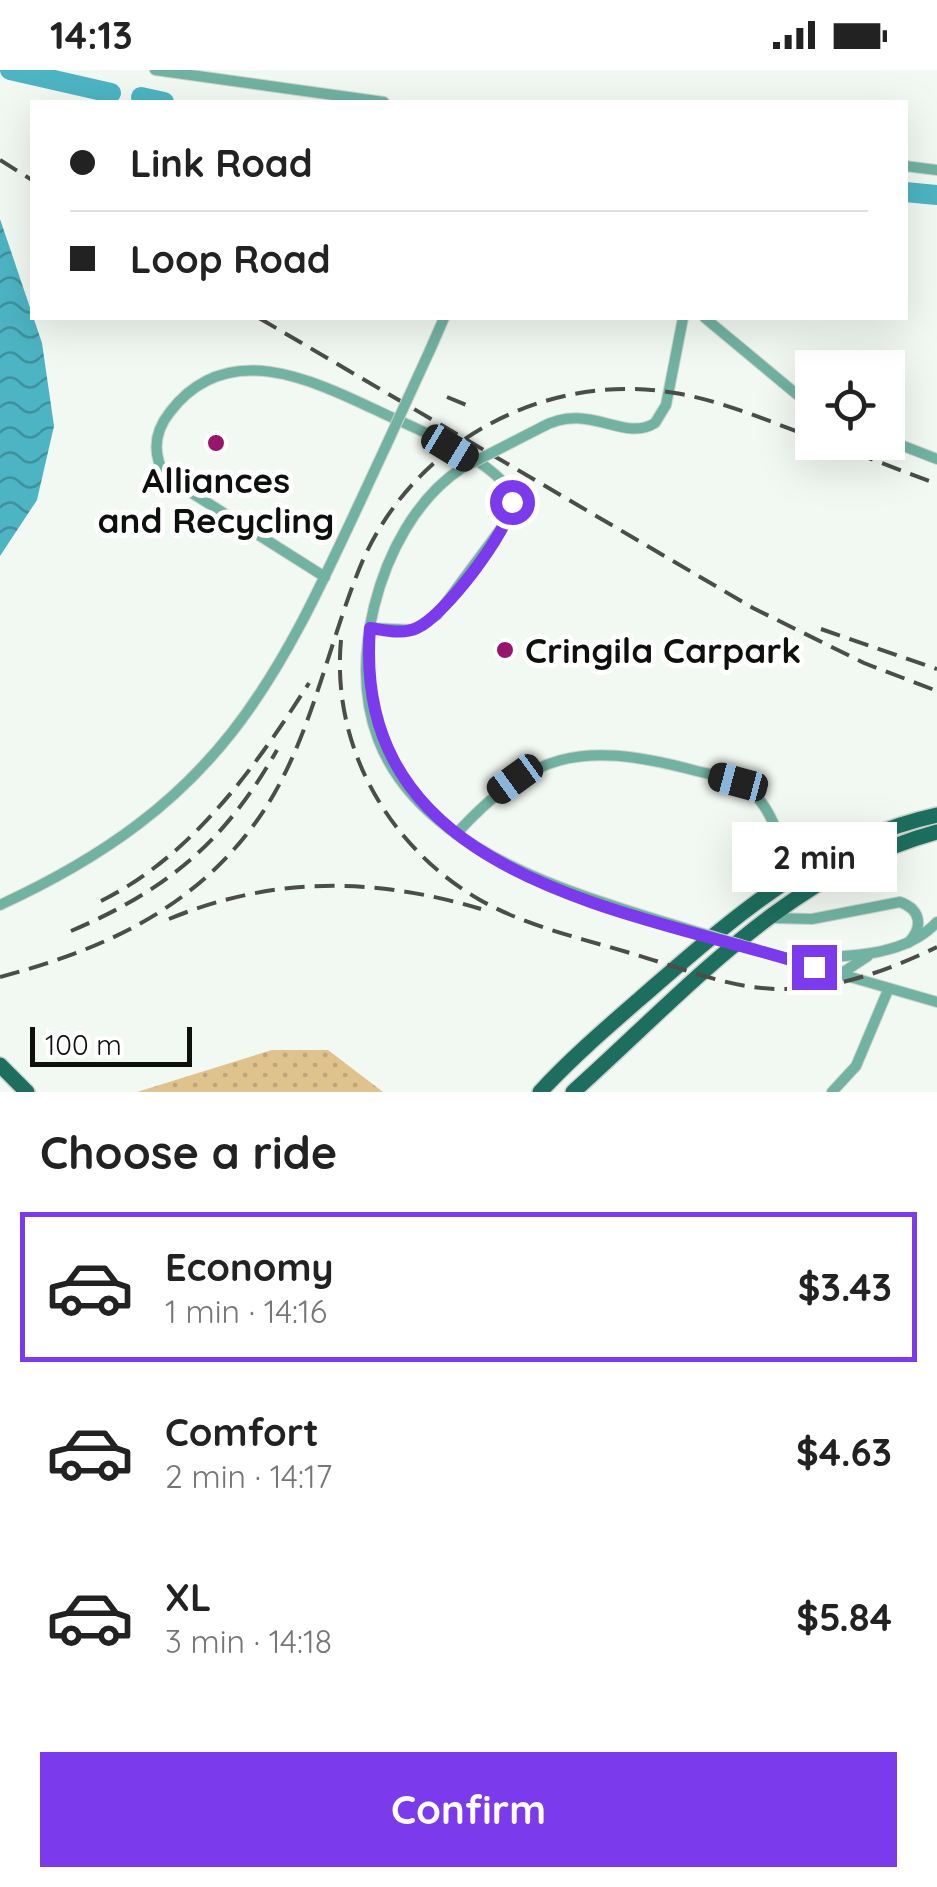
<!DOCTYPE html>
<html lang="en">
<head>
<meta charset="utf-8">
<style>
	:root { --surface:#fff; --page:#f2f2f2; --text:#222; --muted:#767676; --line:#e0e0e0; --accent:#7c3aed }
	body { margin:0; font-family:Quicksand,sans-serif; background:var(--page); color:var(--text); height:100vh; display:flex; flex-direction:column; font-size:38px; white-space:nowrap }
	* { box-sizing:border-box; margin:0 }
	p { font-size:32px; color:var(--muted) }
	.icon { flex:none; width:55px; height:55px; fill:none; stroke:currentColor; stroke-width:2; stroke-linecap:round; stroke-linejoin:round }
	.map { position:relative; height:1022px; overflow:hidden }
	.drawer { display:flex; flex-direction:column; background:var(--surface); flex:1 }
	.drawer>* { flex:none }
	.banner { position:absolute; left:30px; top:30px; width:878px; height:220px; border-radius:0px; box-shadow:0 10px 40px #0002; display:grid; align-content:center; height:220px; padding:0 40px; background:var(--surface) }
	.tools { position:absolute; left:795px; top:280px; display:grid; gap:20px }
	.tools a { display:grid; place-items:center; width:110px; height:110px; border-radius:0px; background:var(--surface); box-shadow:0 10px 40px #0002; font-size:50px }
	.scale { position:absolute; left:30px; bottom:25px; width:162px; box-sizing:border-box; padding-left:10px; border:5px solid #0e100e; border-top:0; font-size:28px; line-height:35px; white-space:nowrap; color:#0e100e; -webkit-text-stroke:8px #fff; paint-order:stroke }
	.end { position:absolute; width:45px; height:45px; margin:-22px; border:12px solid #7c3aed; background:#fff; box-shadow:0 0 0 5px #fff }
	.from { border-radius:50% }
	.bubble { position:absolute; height:70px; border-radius:0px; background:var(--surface); box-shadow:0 10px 40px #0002; font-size:32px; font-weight:800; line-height:70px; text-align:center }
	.car { position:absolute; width:30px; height:60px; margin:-30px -15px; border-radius:12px; box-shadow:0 0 8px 2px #0007; background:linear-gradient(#222 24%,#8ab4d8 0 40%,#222 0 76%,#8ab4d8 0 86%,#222 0) }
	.banner b { display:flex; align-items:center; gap:35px; height:95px; font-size:38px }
	.banner b+b { border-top:2px solid var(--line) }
	.banner i { width:25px; height:25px; background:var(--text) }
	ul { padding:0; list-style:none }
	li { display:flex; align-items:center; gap:30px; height:150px; margin:0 20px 15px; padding:0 20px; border:5px solid transparent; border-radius:0px }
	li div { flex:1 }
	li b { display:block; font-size:38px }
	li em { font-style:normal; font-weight:800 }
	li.selected { border-color:var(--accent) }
	li>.icon { width:90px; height:90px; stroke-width:1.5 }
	h2 { padding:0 40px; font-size:45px; line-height:120px }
	.action { display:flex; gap:20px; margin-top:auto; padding:20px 40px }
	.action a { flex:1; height:115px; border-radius:0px; background:var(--accent); color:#fff; font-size:40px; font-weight:800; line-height:115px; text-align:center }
	.status { display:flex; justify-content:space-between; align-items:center; height:70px; padding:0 50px; background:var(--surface); direction:ltr }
	.status svg { height:28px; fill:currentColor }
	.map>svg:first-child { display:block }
	.grass { fill:url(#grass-dots) }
	.water { fill:url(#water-waves) }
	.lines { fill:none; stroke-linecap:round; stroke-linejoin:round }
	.river { stroke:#4db4c3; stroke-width:20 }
	.street-casing { stroke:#ced3ce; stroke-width:12 }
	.primary-casing { stroke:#ced3ce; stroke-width:18 }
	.street { stroke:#71b2a2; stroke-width:10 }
	.primary { stroke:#1d6e5e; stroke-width:15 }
	.rail { stroke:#4a4d4a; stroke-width:4; stroke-dasharray:20 10; stroke-linecap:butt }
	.street-bridge-casing { stroke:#ced3ce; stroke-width:12; stroke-linecap:butt }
	.street-bridge { stroke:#71b2a2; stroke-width:10 }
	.route { stroke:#7c3aed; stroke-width:12 }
	.poi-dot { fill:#97156c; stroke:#fff; stroke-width:4 }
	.labels { text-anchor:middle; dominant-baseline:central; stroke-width:10; stroke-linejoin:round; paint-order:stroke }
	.poi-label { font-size:35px; font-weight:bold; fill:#0e100e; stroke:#fff }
</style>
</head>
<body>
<div class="status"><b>14:13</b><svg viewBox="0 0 49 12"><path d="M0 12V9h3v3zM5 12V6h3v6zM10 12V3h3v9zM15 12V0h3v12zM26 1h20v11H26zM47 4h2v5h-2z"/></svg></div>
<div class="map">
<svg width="937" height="1022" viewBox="0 0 937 1022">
	<defs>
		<pattern id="grass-dots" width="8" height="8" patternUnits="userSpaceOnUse" patternTransform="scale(2.5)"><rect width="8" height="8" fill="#e0c28d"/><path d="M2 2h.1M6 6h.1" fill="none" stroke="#bfa678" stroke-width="1.8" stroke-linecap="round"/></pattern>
		<pattern id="water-waves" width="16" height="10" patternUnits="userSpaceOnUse" patternTransform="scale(2.5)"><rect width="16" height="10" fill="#4db4c3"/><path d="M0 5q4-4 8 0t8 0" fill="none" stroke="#3e919d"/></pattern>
	</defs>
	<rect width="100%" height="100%" fill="#f2f8f2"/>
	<path class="grass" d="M272,980H328L383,1022H137Z"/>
	<path class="water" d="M0,149L42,273L54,356L37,430L0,486Z"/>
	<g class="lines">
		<g class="river">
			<path d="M10,0L111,23"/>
			<path d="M141,27L164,32"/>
			<path d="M905,122L937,125"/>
		</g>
		<g class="street-casing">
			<g id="street">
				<path d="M155,0L384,32"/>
				<path d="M905,96L937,100"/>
				<path d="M705,248L812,337"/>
				<path d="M430,280L444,248"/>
				<path d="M542,357C589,331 623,373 655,353L666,335L683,248"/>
				<path d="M888,370L937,389"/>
				<path d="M462,398C416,428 387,484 374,537C323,751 526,810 684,858"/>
				<path d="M325,507L165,406C152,383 154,362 170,342C230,263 322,315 393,348C429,364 478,385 505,414L512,426L511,445L437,545L413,560L370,558"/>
				<path d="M456,764C532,682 580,671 689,699C710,705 736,707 753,723C774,742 782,778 793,805"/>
				<path d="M0,835C237,726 282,598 386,376"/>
				<path d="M772,848L812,849L900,832C922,840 923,858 908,873"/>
				<path d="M767,883L937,932"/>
				<path d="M800,888C845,886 904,888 937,852"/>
				<path d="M839,905L868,886"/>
				<path d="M832,1022L856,996L888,920"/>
			</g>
		</g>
		<g class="primary-casing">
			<g id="primary">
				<path d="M0,995L27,1022"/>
				<path d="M540,1022C576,983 618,948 658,913C742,840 826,769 937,745"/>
				<path d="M573,1022C685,922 786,803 937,762"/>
			</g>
		</g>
		<use href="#street" class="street"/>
		<use href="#primary" class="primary"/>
		<g class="rail">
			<path d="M0,90L32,110"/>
			<path d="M259,248L753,538L864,593L937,621"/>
			<path d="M447,327L471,337"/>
			<path d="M826,372L937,414"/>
			<path d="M821,559L937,599"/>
			<path d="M341,570C331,676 388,777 480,830C528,857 584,869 637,885C684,899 735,920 784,919C838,919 889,900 937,877"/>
			<path d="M101,831C192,786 255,698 309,613"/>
			<path d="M169,849C273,806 374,807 481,839"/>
			<path d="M71,861C167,820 225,772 277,680"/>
			<path d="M0,907C98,881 186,843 250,760C307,687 324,587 358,502C407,376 542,300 675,323C723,331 768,351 812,367"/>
		</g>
		<g class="street-bridge-casing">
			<g id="street-bridge">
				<path d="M386,376L430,280"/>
				<path d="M462,398L542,357"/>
				<path d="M684,858L767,883"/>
			</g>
		</g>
		<use href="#street-bridge" class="street-bridge"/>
	</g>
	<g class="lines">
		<path class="route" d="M512,432C510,460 444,546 417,558C402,565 385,560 370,558C350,811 631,839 814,897"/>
	</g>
	<g class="poi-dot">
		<circle cx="216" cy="373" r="10"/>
		<circle cx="505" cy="580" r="10"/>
	</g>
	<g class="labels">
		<g class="poi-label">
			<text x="216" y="410">Alliances<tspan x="216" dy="40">and Recycling</tspan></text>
			<text x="525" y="580" text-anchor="start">Cringila Carpark</text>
		</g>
	</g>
</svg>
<div class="tools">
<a><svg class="icon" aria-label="locate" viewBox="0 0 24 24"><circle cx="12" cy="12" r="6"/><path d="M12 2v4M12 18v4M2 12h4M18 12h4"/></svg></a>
</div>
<div class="scale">100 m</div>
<i class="end from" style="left:512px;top:432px"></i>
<i class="end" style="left:814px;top:897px"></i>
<div class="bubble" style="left:732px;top:752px;width:165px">2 min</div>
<i class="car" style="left:450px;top:378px;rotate:121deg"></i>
<i class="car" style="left:515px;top:709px;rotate:234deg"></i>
<i class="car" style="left:738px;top:712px;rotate:285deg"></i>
<div class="banner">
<b><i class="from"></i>Link Road</b>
<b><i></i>Loop Road</b>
</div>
</div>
<section class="drawer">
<h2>Choose a ride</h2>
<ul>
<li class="selected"><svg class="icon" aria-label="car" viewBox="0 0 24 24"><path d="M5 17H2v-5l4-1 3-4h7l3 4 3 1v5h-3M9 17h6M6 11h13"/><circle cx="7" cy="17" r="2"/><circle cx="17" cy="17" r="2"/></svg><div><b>Economy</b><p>1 min · 14:16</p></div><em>$3.43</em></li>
<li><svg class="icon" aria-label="car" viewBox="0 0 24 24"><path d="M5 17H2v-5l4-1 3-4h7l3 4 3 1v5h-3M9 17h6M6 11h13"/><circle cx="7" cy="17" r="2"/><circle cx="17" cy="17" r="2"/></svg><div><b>Comfort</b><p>2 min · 14:17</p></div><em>$4.63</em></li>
<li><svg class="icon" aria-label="car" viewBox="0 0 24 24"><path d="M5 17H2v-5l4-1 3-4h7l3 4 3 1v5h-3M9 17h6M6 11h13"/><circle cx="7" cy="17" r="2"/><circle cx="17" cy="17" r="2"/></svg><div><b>XL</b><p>3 min · 14:18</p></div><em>$5.84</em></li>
</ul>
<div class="action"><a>Confirm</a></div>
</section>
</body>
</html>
